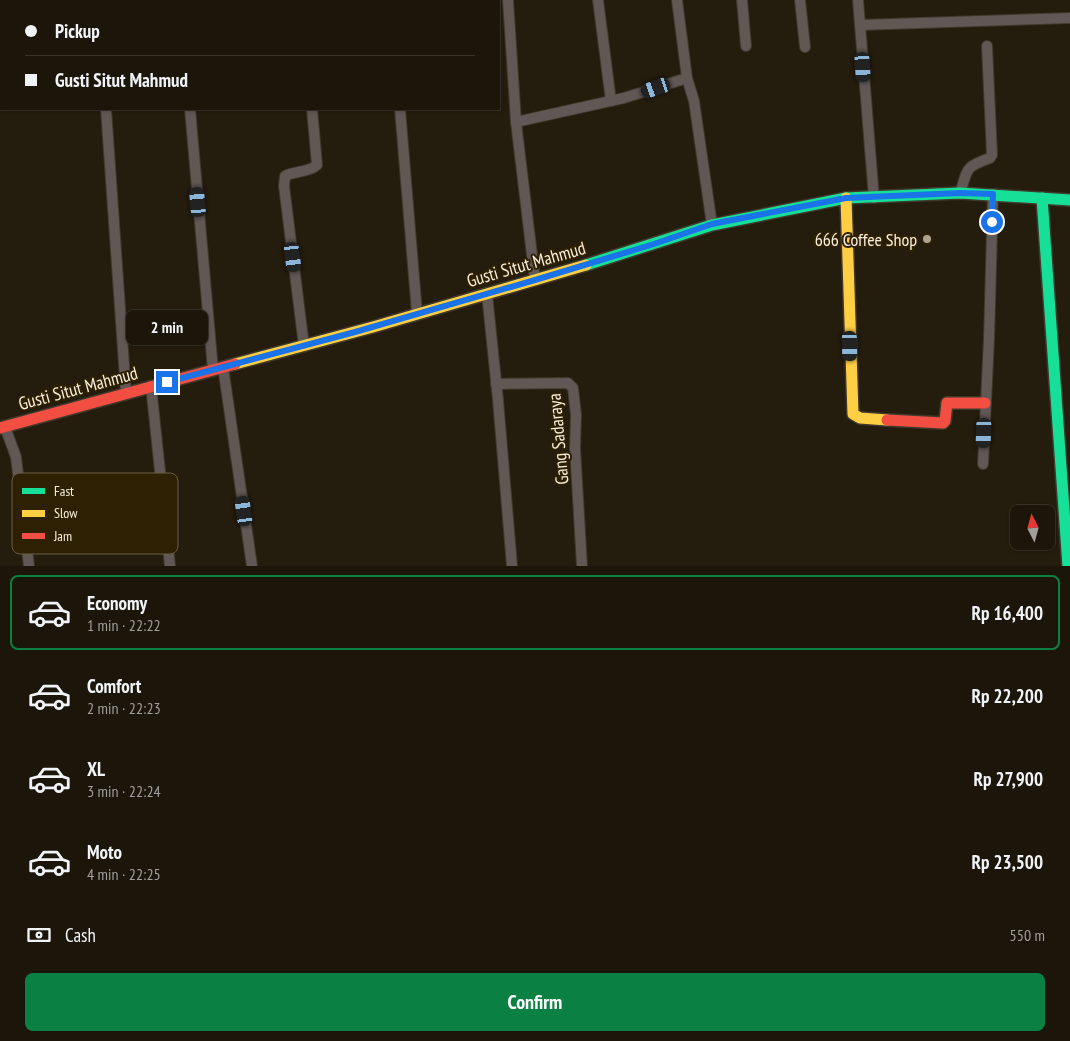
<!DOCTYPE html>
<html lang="en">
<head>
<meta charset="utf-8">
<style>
	:root { --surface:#1b150a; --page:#282218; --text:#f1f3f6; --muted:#a09f9c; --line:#39342b; --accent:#0b8043 }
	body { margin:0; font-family:"PT Sans Narrow",sans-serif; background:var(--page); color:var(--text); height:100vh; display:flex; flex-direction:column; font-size:19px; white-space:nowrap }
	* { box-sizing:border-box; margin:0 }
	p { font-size:16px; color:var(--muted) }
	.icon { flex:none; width:28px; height:28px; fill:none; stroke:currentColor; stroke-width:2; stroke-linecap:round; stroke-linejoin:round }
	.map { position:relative; height:566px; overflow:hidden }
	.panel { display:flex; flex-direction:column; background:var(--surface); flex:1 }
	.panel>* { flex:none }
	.banner { position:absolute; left:0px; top:0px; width:500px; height:110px; box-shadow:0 1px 4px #0004,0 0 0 1px var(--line); display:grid; align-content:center; height:110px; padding:0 25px; background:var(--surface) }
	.needle { width:32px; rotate:354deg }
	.buttons { position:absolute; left:1010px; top:505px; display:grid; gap:10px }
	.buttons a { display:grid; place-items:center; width:45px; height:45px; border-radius:8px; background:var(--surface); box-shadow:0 1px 4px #0004,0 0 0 1px var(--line); font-size:25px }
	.end { position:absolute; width:22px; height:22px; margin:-11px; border:6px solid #1a73e8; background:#fff; box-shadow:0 0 0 2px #fff }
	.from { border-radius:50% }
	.bubble { position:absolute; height:35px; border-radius:8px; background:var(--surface); box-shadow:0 1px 4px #0004,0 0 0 1px var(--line); font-size:16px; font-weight:800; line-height:35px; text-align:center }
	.car { position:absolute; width:15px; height:30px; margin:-15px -8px; border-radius:6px; box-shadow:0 0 4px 1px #0007; background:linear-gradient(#222 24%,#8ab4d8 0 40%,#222 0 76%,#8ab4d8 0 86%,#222 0) }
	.banner b { display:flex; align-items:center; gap:18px; height:48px; font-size:19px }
	.banner b+b { border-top:1px solid var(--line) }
	.banner i { width:12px; height:12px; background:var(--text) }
	ul { padding:9px 0 0; list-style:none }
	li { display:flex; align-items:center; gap:15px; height:75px; margin:0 10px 8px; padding:0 15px; border:2px solid transparent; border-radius:8px }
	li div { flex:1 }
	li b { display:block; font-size:19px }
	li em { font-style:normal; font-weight:800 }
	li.current { border-color:var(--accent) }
	li>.icon { width:45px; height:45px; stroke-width:1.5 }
	.pay { display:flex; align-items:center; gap:12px; height:55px; padding:0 25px; font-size:19px }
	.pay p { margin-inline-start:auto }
	.primary-button { display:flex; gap:10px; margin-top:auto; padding:10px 25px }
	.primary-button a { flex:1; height:58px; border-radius:8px; background:var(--accent); color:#fff; font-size:20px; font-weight:800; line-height:58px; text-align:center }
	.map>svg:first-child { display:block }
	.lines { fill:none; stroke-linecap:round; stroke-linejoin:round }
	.street-casing { stroke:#40392c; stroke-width:12 }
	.fast-casing { stroke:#40392c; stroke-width:14 }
	.slow-casing { stroke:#40392c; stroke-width:14 }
	.jam-casing { stroke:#40392c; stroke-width:14 }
	.street { stroke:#615754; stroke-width:10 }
	.fast { stroke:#16e098; stroke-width:11 }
	.slow { stroke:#ffcf43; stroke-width:11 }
	.jam { stroke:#f24e42; stroke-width:11 }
	.route { stroke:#1a73e8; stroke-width:6 }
	.poi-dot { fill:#ada494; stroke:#2e2003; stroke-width:2 }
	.labels { text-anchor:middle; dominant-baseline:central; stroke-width:4; stroke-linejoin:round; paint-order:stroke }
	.poi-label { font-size:18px; fill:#f7eedd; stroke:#2e2003; text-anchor:end }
	.street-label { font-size:18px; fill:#f7eedd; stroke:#2e2003 }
	.key { fill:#2e2003; stroke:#6a5e44; stroke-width:1 }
	.key-label { font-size:14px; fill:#f7eedd }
</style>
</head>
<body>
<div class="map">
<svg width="1070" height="566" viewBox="0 0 1070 566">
	<rect width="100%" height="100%" fill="#241c0d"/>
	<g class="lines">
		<g class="street-casing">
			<g id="street">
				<path d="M225,0H239"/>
				<path d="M393,0V1"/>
				<path d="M508,0L516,122L535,280"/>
				<path d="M598,0L611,101"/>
				<path d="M677,0L687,78L694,101L712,225"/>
				<path d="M742,0L746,46"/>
				<path d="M800,0L805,47"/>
				<path d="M858,0L874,198"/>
				<path d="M860,25L1070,18"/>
				<path d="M106,109L126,393"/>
				<path d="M190,109L213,370"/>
				<path d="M400,109L417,313"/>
				<path d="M516,122L624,98L687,78"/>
				<path d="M960,193C968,168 965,167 990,158L992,155L987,46"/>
				<path d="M487,294L498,400L512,566"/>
				<path d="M304,346L284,186L285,176C294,171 310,172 317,165L312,109"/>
				<path d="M223,367L252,566"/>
				<path d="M496,384L568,383L573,388L576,415L575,448L582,566"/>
				<path d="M151,386L170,566"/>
				<path d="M5,427L16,457L29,566"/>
				<path d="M983,464L989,339L993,194"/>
			</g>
		</g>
		<g class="fast-casing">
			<g id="fast">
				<path d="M1042,198L1068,566"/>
				<path d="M586,265L712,225L846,198L960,193L1070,200"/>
			</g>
		</g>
		<g class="slow-casing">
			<g id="slow">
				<path d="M846,198L853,414L860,418L887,420"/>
				<path d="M235,364L373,327L586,265"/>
			</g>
		</g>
		<g class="jam-casing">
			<g id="jam">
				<path d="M887,420L943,423L945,421L947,403H985"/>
				<path d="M0,428L235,364"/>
			</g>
		</g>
		<use href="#street" class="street"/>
		<use href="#fast" class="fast"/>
		<use href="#slow" class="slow"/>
		<use href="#jam" class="jam"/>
	</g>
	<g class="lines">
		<path class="route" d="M167,382L355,332L535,280L654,244L712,224L846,198L960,193L993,194L992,222"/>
	</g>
	<circle class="poi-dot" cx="927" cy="239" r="5"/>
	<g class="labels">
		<g class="poi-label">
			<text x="917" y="239">666 Coffee Shop</text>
		</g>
		<g class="street-label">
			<text transform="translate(526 264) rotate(-16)">Gusti Situt Mahmud</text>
			<text transform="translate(78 388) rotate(-15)">Gusti Situt Mahmud</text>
			<text transform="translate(558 439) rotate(-95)">Gang Sadaraya</text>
		</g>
	</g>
	<rect x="12" y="473" width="166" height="81" rx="8" class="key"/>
	<rect x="22" y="488" width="23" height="6" fill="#16e098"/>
	<rect x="22" y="510" width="23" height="7" fill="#ffcf43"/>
	<rect x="22" y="533" width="23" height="6" fill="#f24e42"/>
	<g class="key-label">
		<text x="54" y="496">Fast</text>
		<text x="54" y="518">Slow</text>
		<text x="54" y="541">Jam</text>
	</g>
</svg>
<div class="buttons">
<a><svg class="needle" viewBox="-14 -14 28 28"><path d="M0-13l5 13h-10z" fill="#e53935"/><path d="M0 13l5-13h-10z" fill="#a09f9c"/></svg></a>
</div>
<i class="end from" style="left:992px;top:222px"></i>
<i class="end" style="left:167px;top:382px"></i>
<div class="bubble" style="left:126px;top:310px;width:82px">2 min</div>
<i class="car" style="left:863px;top:67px;rotate:176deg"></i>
<i class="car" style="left:656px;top:88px;rotate:251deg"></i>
<i class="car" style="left:198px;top:202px;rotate:355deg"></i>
<i class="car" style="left:293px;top:257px;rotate:173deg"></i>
<i class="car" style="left:850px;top:346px;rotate:179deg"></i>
<i class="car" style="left:984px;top:433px;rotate:182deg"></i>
<i class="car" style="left:244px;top:511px;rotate:352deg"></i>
<div class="banner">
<b><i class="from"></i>Pickup</b>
<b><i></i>Gusti Situt Mahmud</b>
</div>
</div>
<section class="panel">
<ul>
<li class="current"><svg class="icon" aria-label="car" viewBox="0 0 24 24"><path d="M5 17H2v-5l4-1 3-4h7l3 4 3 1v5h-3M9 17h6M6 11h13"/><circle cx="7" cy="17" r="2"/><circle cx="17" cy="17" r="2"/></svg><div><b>Economy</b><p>1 min · 22:22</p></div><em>Rp 16,400</em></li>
<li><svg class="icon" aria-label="car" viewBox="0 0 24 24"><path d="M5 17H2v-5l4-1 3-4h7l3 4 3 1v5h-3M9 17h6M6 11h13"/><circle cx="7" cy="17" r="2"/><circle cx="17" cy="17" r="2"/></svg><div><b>Comfort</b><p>2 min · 22:23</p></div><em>Rp 22,200</em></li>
<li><svg class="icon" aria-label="car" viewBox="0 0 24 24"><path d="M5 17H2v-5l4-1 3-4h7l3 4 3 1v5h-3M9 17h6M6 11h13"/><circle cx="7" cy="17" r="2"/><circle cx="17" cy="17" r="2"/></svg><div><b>XL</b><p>3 min · 22:24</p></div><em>Rp 27,900</em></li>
<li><svg class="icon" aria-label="car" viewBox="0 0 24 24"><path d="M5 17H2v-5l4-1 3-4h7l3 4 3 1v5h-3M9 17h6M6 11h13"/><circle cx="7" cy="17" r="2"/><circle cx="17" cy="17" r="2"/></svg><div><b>Moto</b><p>4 min · 22:25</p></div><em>Rp 23,500</em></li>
</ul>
<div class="pay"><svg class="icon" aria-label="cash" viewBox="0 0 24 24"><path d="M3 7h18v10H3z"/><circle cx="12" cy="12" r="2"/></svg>Cash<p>550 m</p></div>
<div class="primary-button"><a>Confirm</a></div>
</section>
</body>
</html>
